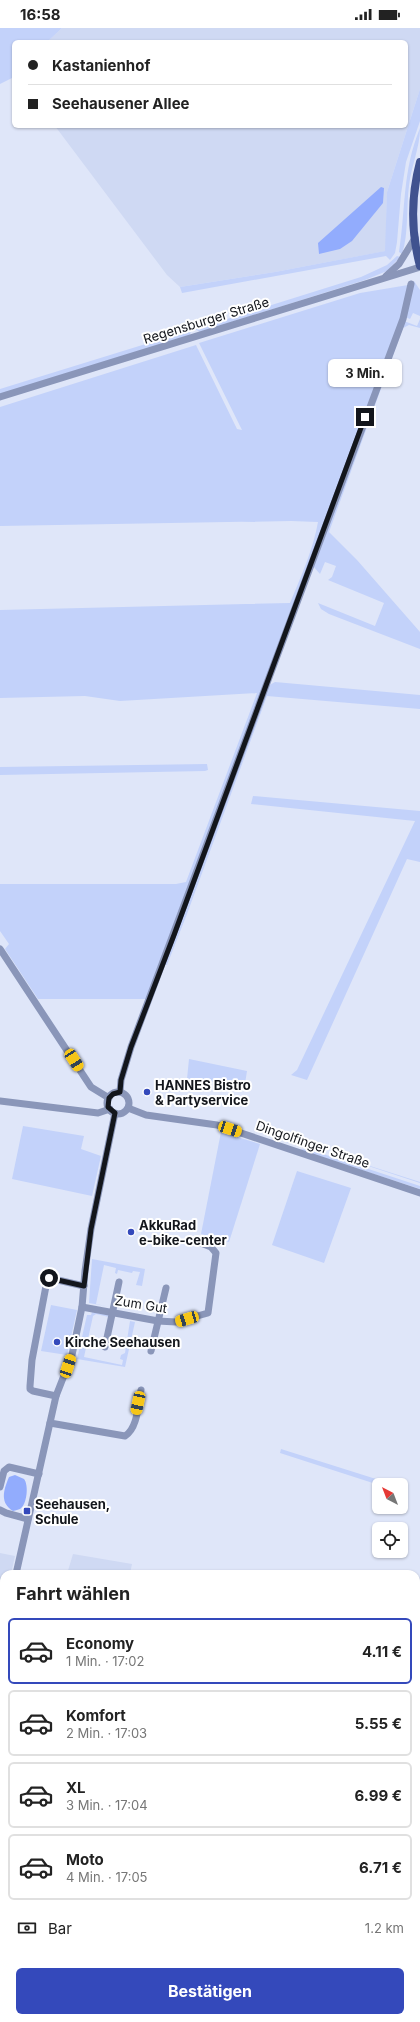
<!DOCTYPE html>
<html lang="de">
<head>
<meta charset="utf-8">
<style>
	:root { --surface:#fff; --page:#f2f2f2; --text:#222; --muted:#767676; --line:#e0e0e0; --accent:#3449bb }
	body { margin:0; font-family:Inter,sans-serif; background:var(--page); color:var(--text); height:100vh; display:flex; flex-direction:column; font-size:15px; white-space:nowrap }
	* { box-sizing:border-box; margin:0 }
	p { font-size:13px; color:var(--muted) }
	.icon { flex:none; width:22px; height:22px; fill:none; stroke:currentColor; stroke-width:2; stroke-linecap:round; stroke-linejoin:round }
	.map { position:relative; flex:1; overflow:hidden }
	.details { position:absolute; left:0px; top:1542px; width:420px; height:452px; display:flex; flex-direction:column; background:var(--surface); border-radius:12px 12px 0 0; box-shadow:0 1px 3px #0004 }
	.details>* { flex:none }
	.banner { position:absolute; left:12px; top:12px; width:396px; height:88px; border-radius:6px; box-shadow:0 1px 3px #0004; display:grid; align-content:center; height:88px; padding:0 16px; background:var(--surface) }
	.needle { width:26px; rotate:318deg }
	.tools { position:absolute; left:372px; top:1450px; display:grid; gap:8px }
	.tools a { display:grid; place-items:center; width:36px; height:36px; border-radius:6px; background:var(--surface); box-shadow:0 1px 3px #0004; font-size:20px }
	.end { position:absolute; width:18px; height:18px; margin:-9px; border:5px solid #13161c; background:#fff; box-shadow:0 0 0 2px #fff }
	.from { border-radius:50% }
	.bubble { position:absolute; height:28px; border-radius:6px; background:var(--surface); box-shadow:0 1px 3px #0004; font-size:13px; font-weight:700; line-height:28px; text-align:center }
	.car { position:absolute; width:12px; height:24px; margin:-12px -6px; border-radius:5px; box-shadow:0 0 3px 1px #0007; background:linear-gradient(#f5c518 24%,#345 0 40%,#f5c518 0 76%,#345 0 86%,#f5c518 0) }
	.banner b { display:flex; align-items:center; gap:14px; height:38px; font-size:15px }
	.banner b+b { border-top:1px solid var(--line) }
	.banner i { width:10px; height:10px; background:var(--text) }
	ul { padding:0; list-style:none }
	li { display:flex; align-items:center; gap:12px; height:66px; margin:0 8px 6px; padding:0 8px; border:2px solid var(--line); border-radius:6px }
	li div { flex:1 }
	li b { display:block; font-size:15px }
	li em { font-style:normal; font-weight:700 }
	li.on { border-color:var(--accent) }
	li>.icon { width:36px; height:36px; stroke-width:1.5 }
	h2 { padding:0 16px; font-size:18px; line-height:48px }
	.pay { display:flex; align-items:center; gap:10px; height:44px; padding:0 16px; font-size:15px }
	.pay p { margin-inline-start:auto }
	.primary-button { display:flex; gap:8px; margin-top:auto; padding:8px 16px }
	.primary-button a { flex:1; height:46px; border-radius:6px; background:var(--accent); color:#fff; font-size:16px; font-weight:700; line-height:46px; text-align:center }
	.status { display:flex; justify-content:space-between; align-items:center; height:28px; padding:0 20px; background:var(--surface); direction:ltr }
	.status svg { height:11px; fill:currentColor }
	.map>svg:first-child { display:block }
	.built { fill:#cfd9f3 }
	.green { fill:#c3d2fa }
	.water { fill:#92acfd }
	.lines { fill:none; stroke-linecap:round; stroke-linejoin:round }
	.minor { stroke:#8a96b9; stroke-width:7 }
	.major { stroke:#40528f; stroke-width:8 }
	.highway { stroke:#28387e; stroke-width:10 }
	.route { stroke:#13161c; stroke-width:5 }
	.poi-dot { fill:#3449bb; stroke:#fff; stroke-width:1.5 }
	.labels { text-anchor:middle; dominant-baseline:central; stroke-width:4; stroke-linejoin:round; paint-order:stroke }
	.street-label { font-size:13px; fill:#13161c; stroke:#fff }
	.poi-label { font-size:13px; font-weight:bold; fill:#13161c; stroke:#fff; text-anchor:start }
</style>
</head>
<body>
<div class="status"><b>16:58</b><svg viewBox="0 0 49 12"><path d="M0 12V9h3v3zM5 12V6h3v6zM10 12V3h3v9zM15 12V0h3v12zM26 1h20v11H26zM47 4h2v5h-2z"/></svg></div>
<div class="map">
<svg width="420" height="1994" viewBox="0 0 420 1994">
	<rect width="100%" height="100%" fill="#dfe6f9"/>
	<g class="built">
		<path d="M62,0H420V61L387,164L386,223L275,244L180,259L167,247L55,98H406V14H47Z"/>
		<path d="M0,1525L15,1528L11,1546H4V1576L0,1594Z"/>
		<path d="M73,1526L132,1536L130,1546H67Z"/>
		<path d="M416,1891L420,1897V1994H0V1972L4,1969V1990H416Z"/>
	</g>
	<g class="green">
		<path d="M0,0H62L47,14H14V49L0,56Z"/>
		<path d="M420,61V93L406,134L401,166L397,214L395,225L390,232L386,228L182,265L180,259L275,244L385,223L387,164Z"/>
		<path d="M420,100C420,120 411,138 409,158C406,180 409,204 402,226L399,224C406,180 402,144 420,100Z"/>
		<path d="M397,228L400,229L387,243L365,252L200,304L195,301L361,249L387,237Z"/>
		<path d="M414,253L420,262V288L413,285L410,291L405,289Z"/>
		<path d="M408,257L401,290L146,971H38L5,921L9,916L0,903V856H176L186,854L257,665L120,673L85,668L0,670V582L290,575C301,548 313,522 318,494L291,493L0,498V379L196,317L237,401L242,402L199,315L360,265Z"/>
		<path d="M420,291V300L409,297L403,300L329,504L357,532L420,604V621L329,586L321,581L318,575L375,598L384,575L328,552L332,549L336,538L325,534L320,546L313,538L404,293L417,298Z"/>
		<path d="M191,302L190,307L0,366V361Z"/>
		<path d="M275,654L420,667V681L267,668L187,886L167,937L164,936L266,659Z"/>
		<path d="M207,736L208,742L205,743L0,747V739Z"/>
		<path d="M253,768L420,783V834L407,831L307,1052L291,1047L297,1042L415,793L251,776Z"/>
		<path d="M189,1031L247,1043L244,1062L213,1058V1054L187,1051Z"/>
		<path d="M23,1098L84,1108L81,1121L101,1128L92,1168L12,1151Z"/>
		<path d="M221,1104L260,1116L229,1214L201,1206Z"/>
		<path d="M285,1108L292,1113L420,1154V1155L323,1123L286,1114Z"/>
		<path d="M303,1121L323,1126L420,1158V1161L300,1122Z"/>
		<path d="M297,1143L351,1160L324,1235L272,1217Z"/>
		<path d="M92,1231L145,1241L142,1258L136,1257L140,1244L133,1243L132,1245L118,1242L117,1246L115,1245L116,1240L104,1237L96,1276L111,1279L89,1275Z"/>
		<path d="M51,1277L77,1282L67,1327L41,1323Z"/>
		<path d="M92,1284L108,1287L109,1289L96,1286L93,1288L84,1329L122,1337L123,1332L120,1331L121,1327L125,1325L130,1293L135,1294L125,1339L77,1331L87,1287H91Z"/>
		<path d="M281,1421L395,1457H379L280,1425Z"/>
		<path d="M420,1704V1833L416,1828V1705Z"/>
		<path d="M4,1842V1943L0,1946V1843Z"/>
	</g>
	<g class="water">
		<path d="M381,159L384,160L383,175L352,213L340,221L319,226L318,215Z"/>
		<path d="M15,1447L24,1451C29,1457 27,1477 20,1481C18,1482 16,1482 13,1483C0,1475 3,1463 9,1449Z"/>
	</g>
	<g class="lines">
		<g class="minor">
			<path d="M386,248L399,236L415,210"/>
			<path d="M0,369L420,239"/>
			<path d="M0,921L91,1059L109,1070"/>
			<path d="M120,1064L121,1052L131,1019L403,291L411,256"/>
			<circle cx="118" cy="1075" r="11"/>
			<path d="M0,1073L98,1085L110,1081"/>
			<path d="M128,1080L146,1087L217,1097L420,1165"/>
			<path d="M82,1279L158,1293L176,1294L208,1285L216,1225L211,1219L198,1214"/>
			<path d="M105,1319L119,1254"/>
			<path d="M151,1323L166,1260"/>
			<path d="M56,1368L33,1363L30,1361V1358L32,1332L46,1258L49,1250L84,1258"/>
			<path d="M50,1395L125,1408C138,1400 138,1376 141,1362"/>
			<path d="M0,1459L4,1443L9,1439L39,1446"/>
			<path d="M0,1482L6,1485L28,1491"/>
			<path d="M16,1546L56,1368L72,1327L82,1279L85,1243L91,1201L115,1085"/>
			<path d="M0,1615L4,1600"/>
			<path d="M0,1644L4,1645"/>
			<path d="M55,1990L57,1994"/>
			<path d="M105,1991L107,1994"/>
			<path d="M114,1994L125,1990"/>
		</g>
		<g class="major">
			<path d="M420,134C411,168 411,204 420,238"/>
			<path d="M416,1875L420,1881"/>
			<path d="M0,1964L4,1962"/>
		</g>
		<g class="highway">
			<path d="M416,1666L420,1664"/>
			<path d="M416,1679L420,1678"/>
			<path d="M416,1693L420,1692"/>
			<path d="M0,1817L4,1816"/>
			<path d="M0,1831L4,1830"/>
		</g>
	</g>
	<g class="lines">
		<path class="route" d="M49,1250L84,1258L91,1201L115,1085L108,1079L109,1070L113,1066L120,1064L121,1052L131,1019L174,907L365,389"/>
	</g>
	<g class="poi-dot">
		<circle cx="147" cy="1064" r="4"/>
		<circle cx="131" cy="1204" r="4"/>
		<circle cx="57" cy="1314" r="4"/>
		<rect x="23" y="1479" width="8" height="8" rx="2"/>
	</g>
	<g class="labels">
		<g class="street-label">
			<text transform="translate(206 292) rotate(-17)">Regensburger Straße</text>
			<text transform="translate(313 1116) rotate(19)">Dingolfinger Straße</text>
			<text transform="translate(141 1276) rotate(9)">Zum Gut</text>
		</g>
		<g class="poi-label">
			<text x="155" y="1057">HANNES Bistro<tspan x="155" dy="15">&amp; Partyservice</tspan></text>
			<text x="139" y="1197">AkkuRad<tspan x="139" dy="15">e-bike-center</tspan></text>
			<text x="65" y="1314">Kirche Seehausen</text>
			<text x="35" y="1476">Seehausen,<tspan x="35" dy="15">Schule</tspan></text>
		</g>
	</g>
</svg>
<div class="tools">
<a><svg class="needle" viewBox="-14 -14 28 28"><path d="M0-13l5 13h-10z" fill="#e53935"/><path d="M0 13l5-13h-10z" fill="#767676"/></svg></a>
<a><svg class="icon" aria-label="locate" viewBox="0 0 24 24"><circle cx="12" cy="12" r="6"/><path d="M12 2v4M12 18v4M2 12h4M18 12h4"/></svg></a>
</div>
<i class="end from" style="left:49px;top:1250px"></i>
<i class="end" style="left:365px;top:389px"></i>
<div class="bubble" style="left:328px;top:331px;width:74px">3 Min.</div>
<i class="car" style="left:74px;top:1032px;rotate:147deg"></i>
<i class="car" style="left:230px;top:1101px;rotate:108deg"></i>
<i class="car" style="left:187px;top:1291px;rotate:254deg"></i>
<i class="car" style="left:68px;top:1338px;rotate:18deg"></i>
<i class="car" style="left:138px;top:1375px;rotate:192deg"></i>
<div class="banner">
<b><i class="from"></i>Kastanienhof</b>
<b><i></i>Seehausener Allee</b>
</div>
<section class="details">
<h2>Fahrt wählen</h2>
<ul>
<li class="on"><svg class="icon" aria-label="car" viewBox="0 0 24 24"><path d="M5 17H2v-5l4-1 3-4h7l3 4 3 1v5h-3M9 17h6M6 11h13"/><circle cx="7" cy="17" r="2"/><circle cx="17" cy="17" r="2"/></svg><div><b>Economy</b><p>1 Min. · 17:02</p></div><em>4.11 €</em></li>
<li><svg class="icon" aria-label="car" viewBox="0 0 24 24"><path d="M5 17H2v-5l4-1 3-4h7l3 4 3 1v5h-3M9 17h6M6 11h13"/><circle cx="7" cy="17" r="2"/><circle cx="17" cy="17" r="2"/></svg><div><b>Komfort</b><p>2 Min. · 17:03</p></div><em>5.55 €</em></li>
<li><svg class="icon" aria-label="car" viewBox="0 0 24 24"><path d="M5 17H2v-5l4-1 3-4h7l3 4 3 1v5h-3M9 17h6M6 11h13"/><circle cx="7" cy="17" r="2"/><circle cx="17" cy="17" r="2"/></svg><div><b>XL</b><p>3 Min. · 17:04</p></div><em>6.99 €</em></li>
<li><svg class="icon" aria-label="car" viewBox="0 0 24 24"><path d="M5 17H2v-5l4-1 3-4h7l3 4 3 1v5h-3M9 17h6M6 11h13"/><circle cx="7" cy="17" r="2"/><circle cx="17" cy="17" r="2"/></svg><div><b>Moto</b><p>4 Min. · 17:05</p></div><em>6.71 €</em></li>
</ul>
<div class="pay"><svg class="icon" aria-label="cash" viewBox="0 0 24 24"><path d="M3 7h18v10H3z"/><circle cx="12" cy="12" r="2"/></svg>Bar<p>1.2 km</p></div>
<div class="primary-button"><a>Bestätigen</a></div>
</section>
</div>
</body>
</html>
